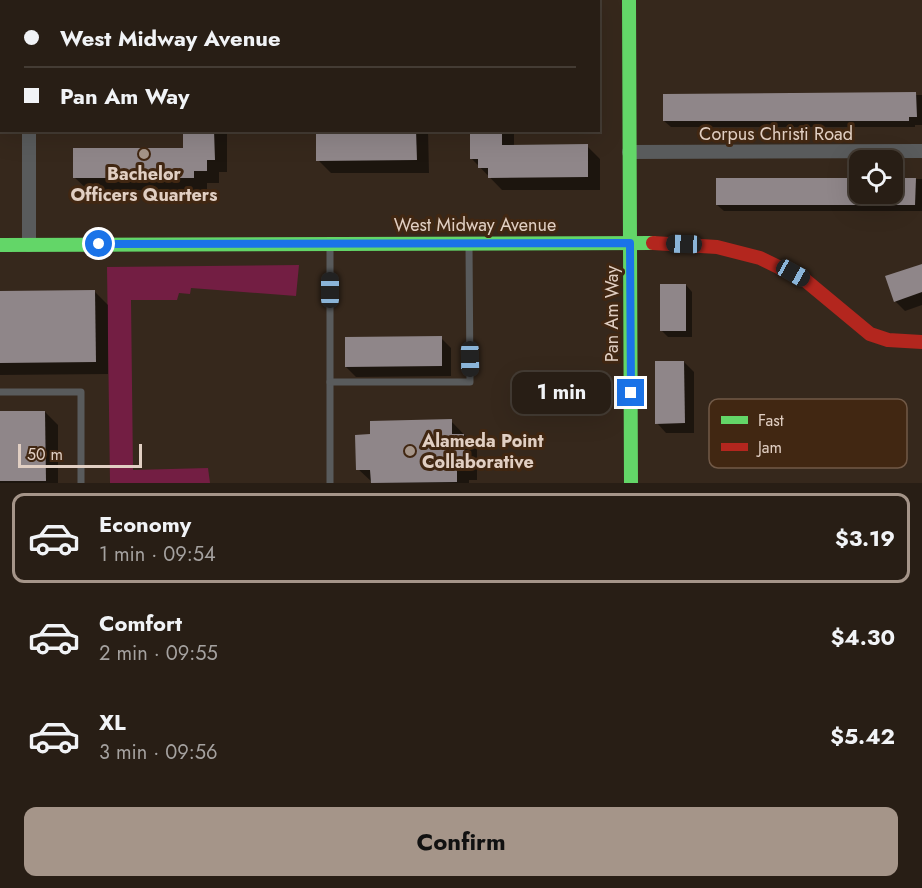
<!DOCTYPE html>
<html lang="en">
<head>
<meta charset="utf-8">
<style>
	:root { --surface:#281e15; --page:#342b22; --text:#f1f3f6; --muted:#a5a2a0; --line:#443c34; --accent:#a59589 }
	body { margin:0; font-family:Jost,sans-serif; background:var(--page); color:var(--text); height:100vh; display:flex; flex-direction:column; font-size:22px; white-space:nowrap }
	* { box-sizing:border-box; margin:0 }
	p { font-size:20px; color:var(--muted) }
	.icon { flex:none; width:33px; height:33px; fill:none; stroke:currentColor; stroke-width:2; stroke-linecap:round; stroke-linejoin:round }
	.map { position:relative; height:483px; overflow:hidden }
	.sheet { display:flex; flex-direction:column; background:var(--surface); flex:1 }
	.sheet>* { flex:none }
	.banner { position:absolute; left:0px; top:0px; width:600px; height:132px; box-shadow:0 6px 24px #0002,0 0 0 2px var(--line); display:grid; align-content:center; height:132px; padding:0 24px; background:var(--surface) }
	.fabs { position:absolute; left:849px; top:150px; display:grid; gap:12px }
	.fabs a { display:grid; place-items:center; width:54px; height:54px; border-radius:12px; background:var(--surface); box-shadow:0 6px 24px #0002,0 0 0 2px var(--line); font-size:30px }
	.scale { position:absolute; left:18px; bottom:15px; width:124px; box-sizing:border-box; padding-left:6px; border:3px solid #e1cfc3; border-top:0; font-size:16px; line-height:21px; white-space:nowrap; color:#e1cfc3; -webkit-text-stroke:4px #412712; paint-order:stroke }
	.end { position:absolute; width:27px; height:27px; margin:-14px; border:8px solid #1a73e8; background:#fff; box-shadow:0 0 0 3px #fff }
	.from { border-radius:50% }
	.bubble { position:absolute; height:42px; border-radius:12px; background:var(--surface); box-shadow:0 6px 24px #0002,0 0 0 2px var(--line); font-size:20px; font-weight:700; line-height:42px; text-align:center }
	.car { position:absolute; width:18px; height:36px; margin:-18px -9px; border-radius:8px; box-shadow:0 0 4px 2px #0007; background:linear-gradient(#222 24%,#8ab4d8 0 40%,#222 0 76%,#8ab4d8 0 86%,#222 0) }
	.banner b { display:flex; align-items:center; gap:21px; height:57px; font-size:22px }
	.banner b+b { border-top:2px solid var(--line) }
	.banner i { width:15px; height:15px; background:var(--text) }
	ul { padding:10px 0 0; list-style:none }
	li { display:flex; align-items:center; gap:18px; height:90px; margin:0 12px 9px; padding:0 12px; border:3px solid transparent; border-radius:12px }
	li div { flex:1 }
	li b { display:block; font-size:22px }
	li em { font-style:normal; font-weight:700 }
	li.on { border-color:var(--accent) }
	li>.icon { width:54px; height:54px; stroke-width:1.5 }
	.button { display:flex; gap:12px; margin-top:auto; padding:12px 24px }
	.button a { flex:1; height:69px; border-radius:12px; background:var(--accent); color:#111; font-size:24px; font-weight:700; line-height:69px; text-align:center }
	.map>svg:first-child { display:block }
	.green { fill:#731e43 }
	.shadow { fill:#0007 }
	.building { fill:#8f8689 }
	.lines { fill:none; stroke-linecap:round; stroke-linejoin:round }
	.lane { stroke:#595b5c; stroke-width:7 }
	.street { stroke:#595b5c; stroke-width:14 }
	.fast { stroke:#63d668; stroke-width:14 }
	.jam { stroke:#b3261e; stroke-width:14 }
	.route { stroke:#1a73e8; stroke-width:8 }
	.poi-dot { fill:#a59589; stroke:#412712; stroke-width:2 }
	.labels { text-anchor:middle; dominant-baseline:central; stroke-width:6; stroke-linejoin:round; paint-order:stroke }
	.street-label { font-size:18px; fill:#e1cfc3; stroke:#412712 }
	.poi-label { font-size:18px; font-weight:bold; fill:#e1cfc3; stroke:#412712 }
	.key { fill:#412712; stroke:#715947; stroke-width:1.5 }
	.key-label { font-size:16px; fill:#e1cfc3 }
</style>
</head>
<body>
<div class="map">
<svg width="922" height="483" viewBox="0 0 922 483">
	<rect width="100%" height="100%" fill="#36281c"/>
	<path class="green" d="M299,265L296,296L191,288L190,294L179,293L177,300H131L133,470L208,468L210,483H110L107,267Z"/>
	<g class="shadow">
		<rect x="184" y="0" width="41" height="2"/>
		<rect x="471" y="0" width="42" height="2"/>
		<path d="M664,95H922V125H915V127H671L664,121Z"/>
		<path d="M184,130H227V172H219V183H207V190H88L75,178L184,150Z"/>
		<path d="M318,130H428L429,173H331L318,160Z"/>
		<path d="M471,130H514V146H587L600,159V190H502L471,158Z"/>
		<path d="M892,179H922V211H724L717,205L860,194H892Z"/>
		<path d="M922,265V305L905,311L895,301Z"/>
		<path d="M686,285L692,292V337H668L661,330Z"/>
		<path d="M0,292H95L108,305V374L0,375Z"/>
		<path d="M441,338L451,348V376L356,377L346,367Z"/>
		<path d="M684,362L694,372V433H666L657,423Z"/>
		<path d="M45,412L58,425V483H0V413Z"/>
		<path d="M451,421L477,448V480H469V483H373L358,469Z"/>
	</g>
	<g class="building">
		<path d="M916,92L917,117H909V121H663V94Z"/>
		<path d="M183,130H214L215,160H207V171H194V178H73V148H183Z"/>
		<path d="M316,130H416L417,160L316,161Z"/>
		<path d="M470,130H502V145L588,144V177L488,178V168H478V159H470Z"/>
		<rect x="716" y="178" width="144" height="27"/>
		<path d="M892,178H916L915,205H892Z"/>
		<path d="M922,264V292L894,302L885,276Z"/>
		<rect x="660" y="284" width="26" height="47"/>
		<path d="M95,290L96,362L0,363V291Z"/>
		<path d="M442,336V366L345,367V337Z"/>
		<path d="M655,361H684L685,423L655,424Z"/>
		<path d="M0,411H45L46,481H0Z"/>
		<path d="M452,419V434H464L465,468H457V482L371,483L370,470H356L355,435L370,434V421Z"/>
	</g>
	<g class="lines">
		<g class="lane">
			<path d="M330,246V483"/>
			<path d="M330,382H470L469,245"/>
			<path d="M0,392H81V483"/>
		</g>
		<g class="street">
			<path d="M28,0V2"/>
			<path d="M29,130V245"/>
			<path d="M629,152L922,151"/>
		</g>
		<g class="fast">
			<path d="M629,0L631,483"/>
			<path d="M0,245L653,243"/>
		</g>
		<path class="jam" d="M653,243L717,247L760,258L805,280L870,334L888,340L922,342"/>
	</g>
	<g class="lines">
		<path class="route" d="M99,244L630,243L631,393"/>
	</g>
	<g class="poi-dot">
		<circle cx="144" cy="154" r="6"/>
		<circle cx="410" cy="451" r="6"/>
	</g>
	<g class="labels">
		<g class="street-label">
			<text x="776" y="134">Corpus Christi Road</text>
			<text x="475" y="225">West Midway Avenue</text>
			<text transform="translate(612 314) rotate(-90)">Pan Am Way</text>
		</g>
		<g class="poi-label">
			<text x="144" y="174">Bachelor<tspan x="144" dy="21">Officers Quarters</tspan></text>
			<text x="422" y="441" text-anchor="start">Alameda Point<tspan x="422" dy="21">Collaborative</tspan></text>
		</g>
	</g>
	<rect x="709" y="399" width="198" height="69" rx="9" class="key"/>
	<rect x="721" y="416" width="27" height="8" fill="#63d668"/>
	<rect x="721" y="443" width="27" height="8" fill="#b3261e"/>
	<g class="key-label">
		<text x="758" y="426">Fast</text>
		<text x="758" y="453">Jam</text>
	</g>
</svg>
<div class="fabs">
<a><svg class="icon" aria-label="locate" viewBox="0 0 24 24"><circle cx="12" cy="12" r="6"/><path d="M12 2v4M12 18v4M2 12h4M18 12h4"/></svg></a>
</div>
<div class="scale">50 m</div>
<i class="end from" style="left:99px;top:244px"></i>
<i class="end" style="left:631px;top:393px"></i>
<div class="bubble" style="left:512px;top:372px;width:99px">1 min</div>
<i class="car" style="left:684px;top:244px;rotate:272deg"></i>
<i class="car" style="left:793px;top:273px;rotate:119deg"></i>
<i class="car" style="left:330px;top:290px;rotate:0deg"></i>
<i class="car" style="left:470px;top:359px;rotate:179deg"></i>
<div class="banner">
<b><i class="from"></i>West Midway Avenue</b>
<b><i></i>Pan Am Way</b>
</div>
</div>
<section class="sheet">
<ul>
<li class="on"><svg class="icon" aria-label="car" viewBox="0 0 24 24"><path d="M5 17H2v-5l4-1 3-4h7l3 4 3 1v5h-3M9 17h6M6 11h13"/><circle cx="7" cy="17" r="2"/><circle cx="17" cy="17" r="2"/></svg><div><b>Economy</b><p>1 min · 09:54</p></div><em>$3.19</em></li>
<li><svg class="icon" aria-label="car" viewBox="0 0 24 24"><path d="M5 17H2v-5l4-1 3-4h7l3 4 3 1v5h-3M9 17h6M6 11h13"/><circle cx="7" cy="17" r="2"/><circle cx="17" cy="17" r="2"/></svg><div><b>Comfort</b><p>2 min · 09:55</p></div><em>$4.30</em></li>
<li><svg class="icon" aria-label="car" viewBox="0 0 24 24"><path d="M5 17H2v-5l4-1 3-4h7l3 4 3 1v5h-3M9 17h6M6 11h13"/><circle cx="7" cy="17" r="2"/><circle cx="17" cy="17" r="2"/></svg><div><b>XL</b><p>3 min · 09:56</p></div><em>$5.42</em></li>
</ul>
<div class="button"><a>Confirm</a></div>
</section>
</body>
</html>
